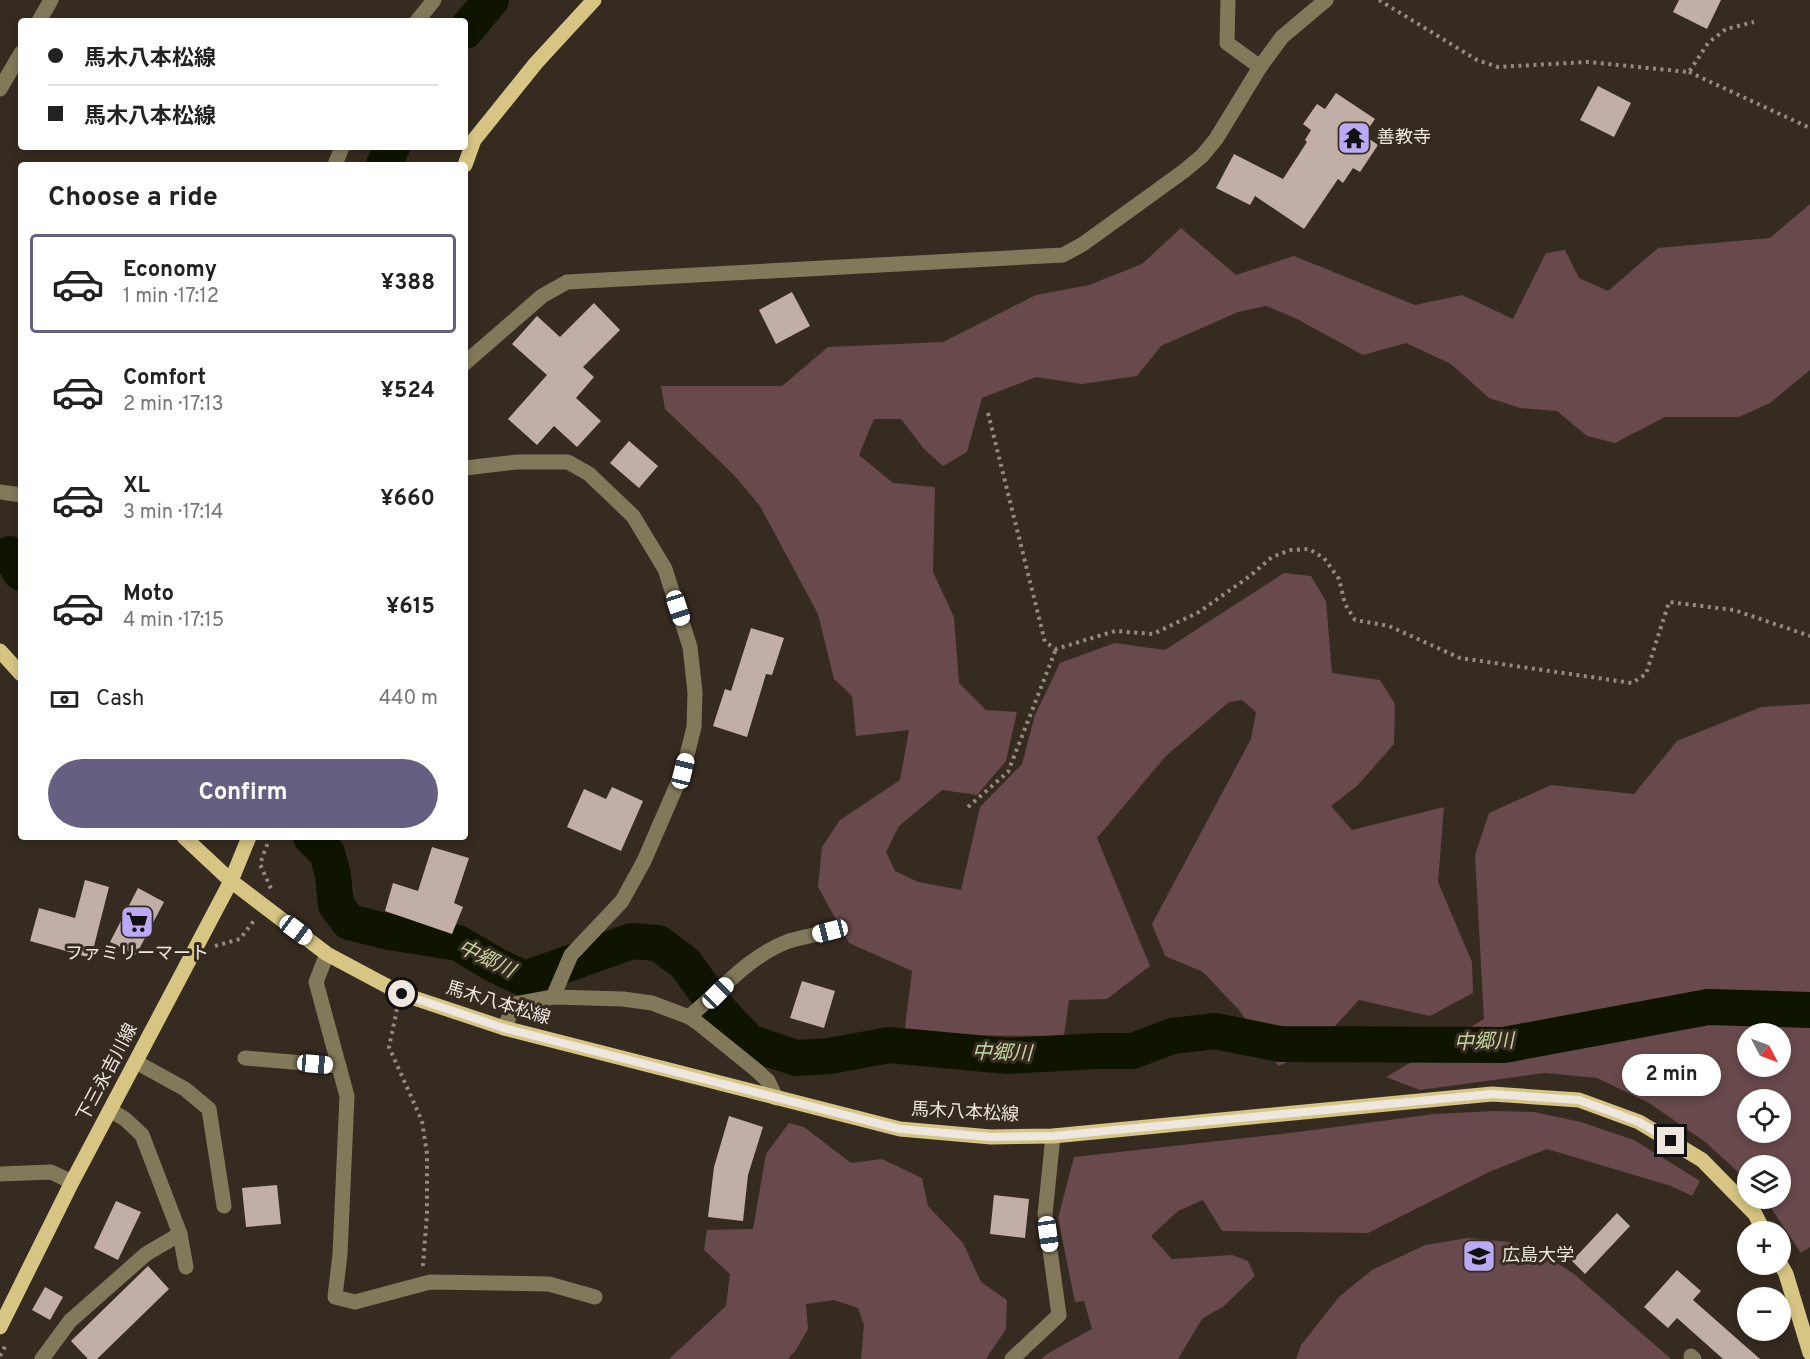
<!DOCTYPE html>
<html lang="en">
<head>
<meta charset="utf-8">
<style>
	:root { --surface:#fff; --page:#f6f6f6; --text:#222; --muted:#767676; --line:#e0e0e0; --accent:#665f81 }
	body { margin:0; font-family:Overpass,"Noto Sans JP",sans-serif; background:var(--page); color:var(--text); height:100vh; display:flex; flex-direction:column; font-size:22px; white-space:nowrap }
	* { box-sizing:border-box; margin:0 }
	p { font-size:20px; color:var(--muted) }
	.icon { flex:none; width:33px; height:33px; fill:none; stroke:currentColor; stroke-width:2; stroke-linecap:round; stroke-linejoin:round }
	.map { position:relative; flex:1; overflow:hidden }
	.drawer { position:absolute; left:18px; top:162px; width:450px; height:678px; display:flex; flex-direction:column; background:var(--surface); border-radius:6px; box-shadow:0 3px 9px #0003 }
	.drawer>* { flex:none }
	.guide { position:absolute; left:18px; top:18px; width:450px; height:132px; border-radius:6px; box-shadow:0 3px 9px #0003; display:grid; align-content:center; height:132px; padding:0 30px; background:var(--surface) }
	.needle { width:39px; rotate:131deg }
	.fabs { position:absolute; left:1737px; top:1023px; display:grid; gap:12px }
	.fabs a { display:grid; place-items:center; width:54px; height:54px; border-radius:50%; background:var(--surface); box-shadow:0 3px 9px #0003; font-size:30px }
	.end { position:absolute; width:27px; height:27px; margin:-14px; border:8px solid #eee7e0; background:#111; box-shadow:0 0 0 3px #111 }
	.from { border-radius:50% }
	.bubble { position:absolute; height:42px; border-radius:21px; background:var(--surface); box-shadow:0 3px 9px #0003; font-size:20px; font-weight:700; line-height:42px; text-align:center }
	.car { position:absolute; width:18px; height:36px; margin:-18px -9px; border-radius:8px; box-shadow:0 0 4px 2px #0007; background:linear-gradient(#fff 24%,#345 0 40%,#fff 0 76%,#345 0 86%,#fff 0) }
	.guide b { display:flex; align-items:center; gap:21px; height:57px; font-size:22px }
	.guide b+b { border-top:2px solid var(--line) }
	.guide i { width:15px; height:15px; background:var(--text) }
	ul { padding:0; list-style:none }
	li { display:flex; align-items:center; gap:18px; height:99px; margin:0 12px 9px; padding:0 18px; border:3px solid transparent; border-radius:6px }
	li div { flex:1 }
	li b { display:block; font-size:22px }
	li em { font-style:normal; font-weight:700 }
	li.current { border-color:var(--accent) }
	li>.icon { width:54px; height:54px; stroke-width:1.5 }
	h2 { padding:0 30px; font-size:27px; line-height:72px }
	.pay { display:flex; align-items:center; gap:15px; height:66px; padding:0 30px; font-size:22px }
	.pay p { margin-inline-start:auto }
	.action { display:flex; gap:12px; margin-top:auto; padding:12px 30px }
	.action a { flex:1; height:69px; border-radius:36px; background:var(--accent); color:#fff; font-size:24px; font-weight:700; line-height:69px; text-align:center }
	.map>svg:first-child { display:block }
	.green { fill:#68494c; fill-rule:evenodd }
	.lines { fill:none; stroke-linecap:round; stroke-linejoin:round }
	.river { stroke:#0f1400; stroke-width:36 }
	.building { fill:#c1aea7 }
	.path { stroke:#938a81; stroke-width:4; stroke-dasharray:3 4.5; stroke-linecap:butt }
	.minor { stroke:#82795a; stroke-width:15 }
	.major { stroke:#d7c583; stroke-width:15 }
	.route { stroke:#eee7e0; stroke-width:8 }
	.labels { text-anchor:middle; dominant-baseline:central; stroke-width:6; stroke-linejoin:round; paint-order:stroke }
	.poi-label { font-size:18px; fill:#eee7e0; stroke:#362b20; text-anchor:start }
	.street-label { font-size:18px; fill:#eee7e0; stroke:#362b20 }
	.water-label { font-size:20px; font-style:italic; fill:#c4d49f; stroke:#362b20 }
</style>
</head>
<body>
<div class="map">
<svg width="1810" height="1359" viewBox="0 0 1810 1359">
	<rect width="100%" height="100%" fill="#362b20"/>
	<g class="green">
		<path d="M1810,204V370L1770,403L1739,417H1665L1615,443L1587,436L1557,411L1520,408L1489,398L1451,364L1406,343L1363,355L1295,318L1266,306L1238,312L1161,346L1137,376L1082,384L1036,377L982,398L967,452L943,466L924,449L901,419H874L859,455L893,483L935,487L933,572L954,617L959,683L986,710L1017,712L1006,761L977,795L942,790L899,826L886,852L895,871L918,882L961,890L980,807L1022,764L1035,715L1060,663L1115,643L1165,650L1284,573L1311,576L1326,601L1332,673L1380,680L1395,704L1394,744L1357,786L1331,806L1352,830L1444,807L1438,882L1472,962L1473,993L1430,1016L1359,1000L1310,1053L1278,1066L1239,1010L1203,972L1165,956L1152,924L1251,739L1256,712L1242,700L1229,702L1166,756L1097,838L1150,966L1107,999L1069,1000L1064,1036L904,1035L912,971L849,943L818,887L822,847L840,820L900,780L909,730L856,736L852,696L834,679L818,614L760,506L734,475L665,409L661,386H782L828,347L943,342L1036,295L1089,285L1142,264L1181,228L1236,275L1294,256L1415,305L1462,295L1513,319L1546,253L1565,250L1579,278L1608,291L1658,248L1770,238Z"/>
		<path d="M1810,704V1247L1801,1253L1765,1199L1780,1198V1166H1748L1747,1180L1704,1141L1649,1103L1597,1078L1545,1073L1420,1090L1386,1077L1484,1019L1475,855L1489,813L1551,785L1634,794L1677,741L1761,707ZM1748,1034H1780V1066H1748ZM1748,1100H1780V1132H1748Z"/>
		<path d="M1494,1111L1534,1112L1581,1122L1634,1140L1700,1181L1692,1196L1671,1186L1547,1149L1489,1172L1368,1233L1222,1231L1203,1200L1178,1211L1151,1236L1172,1259L1232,1255L1248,1261L1255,1276L1224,1306L1202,1319L1178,1359H1041L1050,1352L1092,1329L1084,1301L1075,1302L1058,1218L1074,1157L1298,1132L1434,1114Z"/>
		<path d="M789,1123L804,1127L851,1163L882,1159L922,1178L928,1206L963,1243L981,1282L1007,1300L1006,1329L986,1359H861L864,1325L858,1308L834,1300L806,1304L808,1329L796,1350L788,1359H669L726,1306L730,1274L704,1250L707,1230L753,1229L766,1154Z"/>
		<path d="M1468,1238L1509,1242L1541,1253L1574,1274L1671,1359H1296L1301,1345L1339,1297L1372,1270L1425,1245Z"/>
	</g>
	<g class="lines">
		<g class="river">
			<path d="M465,31L491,0"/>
			<path d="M384,165L392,147"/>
			<path d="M10,554L21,573"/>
			<path d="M311,837L327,853L333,875L336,905L349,922L389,932L458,943L497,966L525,979L632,941L658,943L685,963L719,1010L749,1042L796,1058L830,1056L889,1045L1008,1056L1098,1051H1133L1172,1036L1215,1031L1280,1044L1504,1045L1708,1007L1810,1010"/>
		</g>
	</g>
	<g class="building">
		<path d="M1679,0H1721L1707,29L1673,12Z"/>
		<path d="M1598,86L1631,103L1614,137L1580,120Z"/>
		<path d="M1336,93L1375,119L1364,135L1378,145L1360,172L1353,168L1343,183L1338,179L1304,229L1255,196L1250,205L1216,188L1234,154L1283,179L1307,142L1305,140L1311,130L1303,124L1317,104L1325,109Z"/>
		<path d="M792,292L810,326L776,344L759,310Z"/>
		<path d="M594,303L620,330L583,367L594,377L576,398L601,421L577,447L554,426L537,445L508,419L547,375L512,344L537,316L560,337Z"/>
		<path d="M629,441L658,466L639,488L610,463Z"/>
		<path d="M751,628L784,638L772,675L766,674L747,737L713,726L725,689L731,691Z"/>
		<path d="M612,787L643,801L621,851L567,827L584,789L606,799Z"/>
		<path d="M432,847L469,858L454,903L463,907L452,934L385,911L393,883L418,891Z"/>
		<path d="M85,880L109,887L91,958L30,941L39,908L75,918Z"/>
		<path d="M138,888L164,902L136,955L110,942Z"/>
		<path d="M802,981L835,991L824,1028L790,1018Z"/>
		<path d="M729,1116L763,1127L748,1175L743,1221L708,1217L714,1167Z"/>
		<path d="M277,1185L281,1224L246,1227L242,1188Z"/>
		<path d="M994,1195L1029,1199L1025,1238L990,1234Z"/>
		<path d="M116,1201L141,1212L118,1260L94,1248Z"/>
		<path d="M1617,1213L1630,1226L1585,1274L1572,1261Z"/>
		<path d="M148,1266L169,1289L97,1359H88L71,1341Z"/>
		<path d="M1677,1270L1701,1291L1693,1300L1760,1359H1723L1677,1318L1668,1328L1644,1307Z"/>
		<path d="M45,1287L63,1297L50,1320L32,1310Z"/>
	</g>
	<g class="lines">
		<g class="path">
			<path d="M1379,0L1477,60L1498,67L1588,62L1689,72L1708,43L1726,29L1754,22"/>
			<path d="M1689,72L1810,128"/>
			<path d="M988,413L1045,642L1056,649L1115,631L1153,634L1199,612L1250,576L1272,557L1291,550L1309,549L1324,558L1339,579L1345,604L1355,620L1389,626L1460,658L1632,683L1646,674L1669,602L1734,610L1810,636"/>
			<path d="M968,807L1008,772L1056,649"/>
			<path d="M270,837L260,864L272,891"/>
			<path d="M215,946L240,939L256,918"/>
			<path d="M397,1009L389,1047L422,1121L427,1154V1214L423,1265L424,1269"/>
			<path d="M0,1356L7,1343"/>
		</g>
		<g class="minor">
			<path d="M1228,0L1227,43L1260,67"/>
			<path d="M39,21L51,0"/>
			<path d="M417,21L434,0"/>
			<path d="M0,89L21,53"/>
			<path d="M335,165L342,147"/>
			<path d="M465,363L542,296L567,282L1063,255L1083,244L1184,171L1202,156L1216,139L1260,67L1282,37L1326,0"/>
			<path d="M465,468L517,462H568L589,474L633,516L665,569L690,647L695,692L694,727L683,771L644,861L622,901L571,955L553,997"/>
			<path d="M0,492L21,495"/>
			<path d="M327,954L316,982L347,1096L340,1254L335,1297L355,1302L430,1282L549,1284L595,1297"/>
			<path d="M689,1017C720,991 750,955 789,941C802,937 816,935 830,931"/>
			<path d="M504,1028L515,1004L553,997L623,999L652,1003L689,1017L698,1023L755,1069L768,1081L776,1098"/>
			<path d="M245,1058L339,1066"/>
			<path d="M136,1062L185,1089L209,1109L224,1206"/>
			<path d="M110,1110L125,1119L142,1135L180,1234L186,1267"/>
			<path d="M0,1174L51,1172L72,1182"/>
			<path d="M1691,1356L1694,1359"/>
			<path d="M42,1359L70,1321L146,1254L180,1234"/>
			<path d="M1012,1359L1059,1315L1045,1214L1053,1136"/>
		</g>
		<g class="major">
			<path d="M465,165L474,140L536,63L594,0"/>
			<path d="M0,651L21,674"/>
			<path d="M184,837L231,881L327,954L402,994L504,1028L900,1129L991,1137L1053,1136L1492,1094L1579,1100L1639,1122L1702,1160L1755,1214L1764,1232"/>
			<path d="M1780,1263L1786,1274L1810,1353"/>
			<path d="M0,1327L72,1182L231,881L249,837"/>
		</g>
	</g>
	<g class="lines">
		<path class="route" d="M402,994L504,1028L900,1129L991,1137L1053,1136L1492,1094L1579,1100L1639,1122L1671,1141"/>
	</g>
	<defs>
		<g id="temple-square" transform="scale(1.725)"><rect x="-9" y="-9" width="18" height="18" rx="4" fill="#baaaf6" stroke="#362b20"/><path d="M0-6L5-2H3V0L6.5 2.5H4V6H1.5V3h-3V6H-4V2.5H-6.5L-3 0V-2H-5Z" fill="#111"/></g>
		<g id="supermarket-square" transform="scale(1.725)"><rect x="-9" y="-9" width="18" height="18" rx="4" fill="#baaaf6" stroke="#362b20"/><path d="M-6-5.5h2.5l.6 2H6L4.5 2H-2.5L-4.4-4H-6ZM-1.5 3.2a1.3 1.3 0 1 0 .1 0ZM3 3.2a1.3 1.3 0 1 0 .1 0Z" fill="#111"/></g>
		<g id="university-square" transform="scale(1.725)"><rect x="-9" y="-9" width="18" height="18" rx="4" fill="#baaaf6" stroke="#362b20"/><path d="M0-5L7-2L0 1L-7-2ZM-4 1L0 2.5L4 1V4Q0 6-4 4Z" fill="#111"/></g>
	</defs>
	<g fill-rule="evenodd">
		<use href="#temple-square" x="1354" y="138"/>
		<use href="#supermarket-square" x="137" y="922"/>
		<use href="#university-square" x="1479" y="1256"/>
	</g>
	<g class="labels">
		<g class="poi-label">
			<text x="1377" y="138">善教寺</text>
			<text x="137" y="954" text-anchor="middle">ファミリーマート</text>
			<text x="1502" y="1256">広島大学</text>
		</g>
		<g class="street-label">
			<text transform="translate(498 1004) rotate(17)">馬木八本松線</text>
			<text transform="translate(108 1073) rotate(-62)">下三永吉川線</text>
			<text transform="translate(965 1113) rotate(3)">馬木八本松線</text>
		</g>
		<g class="water-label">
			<text transform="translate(486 960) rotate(26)">中郷川</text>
			<text transform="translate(1484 1043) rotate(-2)">中郷川</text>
			<text transform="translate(1002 1054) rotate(2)">中郷川</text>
		</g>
	</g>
</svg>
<div class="fabs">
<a><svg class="needle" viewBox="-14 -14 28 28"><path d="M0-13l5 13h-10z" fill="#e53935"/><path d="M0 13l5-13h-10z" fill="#767676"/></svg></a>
<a><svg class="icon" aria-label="locate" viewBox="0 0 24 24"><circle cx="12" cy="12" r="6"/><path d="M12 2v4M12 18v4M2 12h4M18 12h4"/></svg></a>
<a><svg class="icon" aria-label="layers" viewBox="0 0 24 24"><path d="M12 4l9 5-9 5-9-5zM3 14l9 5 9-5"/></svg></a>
<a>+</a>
<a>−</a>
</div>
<i class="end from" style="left:402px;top:994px"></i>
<i class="end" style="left:1671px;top:1141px"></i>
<div class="bubble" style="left:1622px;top:1054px;width:99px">2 min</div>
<i class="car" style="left:678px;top:608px;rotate:162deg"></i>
<i class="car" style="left:683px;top:771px;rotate:14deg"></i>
<i class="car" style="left:296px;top:930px;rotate:127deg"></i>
<i class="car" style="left:830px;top:931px;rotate:256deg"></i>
<i class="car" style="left:718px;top:993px;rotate:45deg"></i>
<i class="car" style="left:315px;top:1064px;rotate:95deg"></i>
<i class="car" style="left:1048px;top:1234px;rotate:172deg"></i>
<div class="guide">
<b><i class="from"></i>馬木八本松線</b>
<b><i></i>馬木八本松線</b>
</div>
<section class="drawer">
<h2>Choose a ride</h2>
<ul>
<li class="current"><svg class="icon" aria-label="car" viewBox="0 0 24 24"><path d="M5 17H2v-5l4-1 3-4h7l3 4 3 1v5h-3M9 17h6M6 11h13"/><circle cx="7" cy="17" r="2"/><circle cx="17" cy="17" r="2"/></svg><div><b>Economy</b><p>1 min · 17:12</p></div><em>¥388</em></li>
<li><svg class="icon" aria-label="car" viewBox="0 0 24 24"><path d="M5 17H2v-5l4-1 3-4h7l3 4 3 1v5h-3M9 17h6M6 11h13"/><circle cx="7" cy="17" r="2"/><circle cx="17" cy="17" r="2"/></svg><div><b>Comfort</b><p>2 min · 17:13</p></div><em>¥524</em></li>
<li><svg class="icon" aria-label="car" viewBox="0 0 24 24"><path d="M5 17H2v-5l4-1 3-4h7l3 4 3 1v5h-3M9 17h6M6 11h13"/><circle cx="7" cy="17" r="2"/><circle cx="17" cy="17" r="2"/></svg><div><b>XL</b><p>3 min · 17:14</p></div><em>¥660</em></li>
<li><svg class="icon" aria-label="car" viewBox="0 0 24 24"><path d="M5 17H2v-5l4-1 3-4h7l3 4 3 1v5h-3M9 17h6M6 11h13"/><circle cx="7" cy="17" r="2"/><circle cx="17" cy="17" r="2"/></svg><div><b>Moto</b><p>4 min · 17:15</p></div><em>¥615</em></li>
</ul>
<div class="pay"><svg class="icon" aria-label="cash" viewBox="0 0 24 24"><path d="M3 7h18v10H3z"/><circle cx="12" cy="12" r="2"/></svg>Cash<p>440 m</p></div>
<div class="action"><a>Confirm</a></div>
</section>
</div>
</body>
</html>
